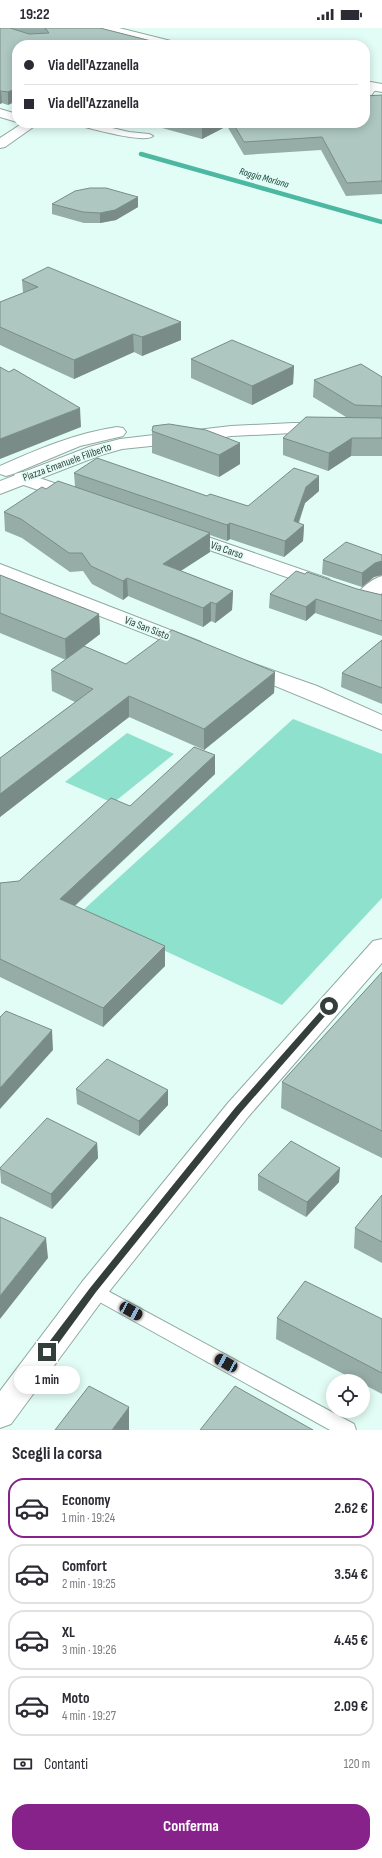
<!DOCTYPE html>
<html lang="it">
<head>
<meta charset="utf-8">
<style>
	:root { --surface:#fff; --page:#f2f2f3; --text:#2b2b33; --muted:#7c7c81; --line:#e1e1e2; --accent:#87228a }
	body { margin:0; font-family:"Sofia Sans Condensed",sans-serif; background:var(--page); color:var(--text); height:100vh; display:flex; flex-direction:column; font-size:15px; white-space:nowrap }
	* { box-sizing:border-box; margin:0 }
	p { font-size:13px; color:var(--muted) }
	.icon { flex:none; width:22px; height:22px; fill:none; stroke:currentColor; stroke-width:2; stroke-linecap:round; stroke-linejoin:round }
	.map { position:relative; height:1402px; overflow:hidden }
	.sheet { display:flex; flex-direction:column; background:var(--surface); flex:1 }
	.sheet>* { flex:none }
	.top-card { position:absolute; left:12px; top:12px; width:358px; height:88px; border-radius:16px; box-shadow:0 2px 10px #0003; display:grid; align-content:center; height:88px; padding:0 12px; background:var(--surface) }
	.buttons { position:absolute; left:326px; top:1346px; display:grid; gap:8px }
	.buttons a { display:grid; place-items:center; width:44px; height:44px; border-radius:50%; background:var(--surface); box-shadow:0 2px 10px #0003; font-size:20px }
	.end { position:absolute; width:18px; height:18px; margin:-9px; border:5px solid #343e3b; background:#fff; box-shadow:0 0 0 2px #fff }
	.from { border-radius:50% }
	.bubble { position:absolute; height:28px; border-radius:14px; background:var(--surface); box-shadow:0 2px 10px #0003; font-size:13px; font-weight:700; line-height:28px; text-align:center }
	.car { position:absolute; width:12px; height:24px; margin:-12px -6px; border-radius:5px; box-shadow:0 0 3px 1px #0007; background:linear-gradient(#222 24%,#8ab4d8 0 40%,#222 0 76%,#8ab4d8 0 86%,#222 0) }
	.top-card b { display:flex; align-items:center; gap:14px; height:38px; font-size:15px }
	.top-card b+b { border-top:1px solid var(--line) }
	.top-card i { width:10px; height:10px; background:var(--text) }
	ul { padding:0; list-style:none }
	li { display:flex; align-items:center; gap:12px; height:60px; margin:0 8px 6px; padding:0 4px; border:2px solid var(--line); border-radius:16px }
	li div { flex:1 }
	li b { display:block; font-size:15px }
	li em { font-style:normal; font-weight:700 }
	li.selected { border-color:var(--accent) }
	li>.icon { width:36px; height:36px; stroke-width:1.5 }
	h2 { padding:0 12px; font-size:18px; line-height:48px }
	.pay { display:flex; align-items:center; gap:10px; height:44px; padding:0 12px; font-size:15px }
	.pay p { margin-inline-start:auto }
	.action { display:flex; gap:8px; margin-top:auto; padding:8px 12px }
	.action a { flex:1; height:46px; border-radius:16px; background:var(--accent); color:#fff; font-size:16px; font-weight:700; line-height:46px; text-align:center }
	.status { display:flex; justify-content:space-between; align-items:center; height:28px; padding:0 20px; background:var(--surface); direction:ltr }
	.status svg { height:11px; fill:currentColor }
	.map>svg:first-child { display:block }
	.green { fill:#8ee1cd }
	.lines { fill:none; stroke-linecap:round; stroke-linejoin:round }
	.stream { stroke:#4cb8a1; stroke-width:4.5 }
	.service-casing { stroke:#90a9a2; stroke-width:2 }
	.minor-casing { stroke:#90a9a2; stroke-width:2 }
	.primary-casing { stroke:#90a9a2; stroke-width:2 }
	.trunk-casing { stroke:#90a9a2; stroke-width:2 }
	.service { fill:#fff; fill-rule:evenodd }
	.minor { fill:#fff; fill-rule:evenodd }
	.primary { fill:#fff; fill-rule:evenodd }
	.trunk { fill:#fff; fill-rule:evenodd }
	.wall { fill:#96aca6 }
	.shaded-wall { fill:#7a8c87 }
	.building { fill:#aec8c1; stroke:#7a8c87 }
	.route { fill:#343e3b }
	.labels { text-anchor:middle; dominant-baseline:central; stroke-width:3.5; stroke-linejoin:round; paint-order:stroke }
	.far-water-label { font-size:10px; font-style:italic; fill:#05382f; stroke:#e2fdf5 }
	.street-label { font-size:11px; fill:#343e3b; stroke:#e2fdf5 }
</style>
</head>
<body>
<div class="status"><b>19:22</b><svg viewBox="0 0 49 12"><path d="M0 12V9h3v3zM5 12V6h3v6zM10 12V3h3v9zM15 12V0h3v12zM26 1h20v11H26zM47 4h2v5h-2z"/></svg></div>
<div class="map">
<svg width="382" height="1402" viewBox="0 0 382 1402">
	<rect width="100%" height="100%" fill="#e2fdf5"/>
	<g class="green">
		<path d="M293,691L382,726V870L282,977L81,884Z"/>
		<path d="M127,705L174,726L113,775L65,754Z"/>
	</g>
	<g class="lines">
		<path class="stream" d="M141,126L382,194"/>
		<g class="service-casing">
			<g id="service">
				<path d="M76,95H91L129,104L149,106L153,108C145,116 90,100 77,97Z"/>
				<path d="M93,1255L354,1396L356,1402H330L87,1267L84,1262L87,1257Z"/>
			</g>
		</g>
		<g class="minor-casing">
			<g id="minor">
				<path d="M98,0H119L175,14L177,17H156L100,3Z"/>
				<path d="M365,53L370,54L376,61L370,69L365,70Z"/>
				<path d="M0,81L17,86V94L0,89Z"/>
				<path d="M23,95H39L5,119L0,120V110Z"/>
				<path d="M22,444L83,465L85,469L83,473L76,475L15,454L13,450L15,446Z"/>
				<path d="M182,500L329,551L332,555L329,559L322,561L315,559L175,510L172,506L175,502Z"/>
				<path d="M0,536L201,614L204,618L201,622L194,624L187,622L0,549Z"/>
				<path d="M382,548V565C373,572 369,577 357,574L354,570C360,561 371,551 382,548Z"/>
				<path d="M246,633L317,658L382,687V702L239,643L235,639L239,635Z"/>
				<path d="M382,911V935L248,1089L104,1270L11,1396L0,1400V1363L82,1254L228,1075L373,913Z"/>
			</g>
		</g>
		<g class="primary-casing">
			<g id="primary">
				<path d="M293,395L382,396V406L293,405L231,408L208,412L122,421L101,427L0,466V453L89,419L120,411L231,398Z"/>
				<path d="M117,399L123,400L126,404L123,408L80,418L13,446L6,448L0,446V438C38,421 76,405 117,399Z"/>
			</g>
		</g>
		<g class="trunk-casing">
			<path id="trunk" d="M365,53L382,56V64L365,61Z"/>
		</g>
		<use href="#service" class="service"/>
		<use href="#minor" class="minor"/>
		<use href="#primary" class="primary"/>
		<use href="#trunk" class="trunk"/>
	</g>
	<g class="wall">
		<path d="M0,0H100L17,17L8,77L2,75L0,76Z"/>
		<path d="M382,67V166L346,168L321,122L244,127L227,98L202,111L144,95H365Z"/>
		<path d="M52,176L138,179L116,192L100,195H84L52,186Z"/>
		<path d="M22,252L181,294V312L142,328L134,324L74,351L0,317V274L23,265Z"/>
		<path d="M191,331L294,338L293,356L252,377L191,350Z"/>
		<path d="M382,349V428H351L328,443L283,427V410L346,389L313,369L314,352Z"/>
		<path d="M152,403L240,415V436L219,449L152,425Z"/>
		<path d="M74,445L207,468L248,478L319,463L305,475L299,495L304,497L303,513L284,529L230,511L227,513L210,507V524L181,543L233,563L232,582L215,595L211,593L203,599L128,568L123,572L92,556L83,543L70,544L22,510L5,503L4,484L46,461L75,459Z"/>
		<path d="M382,527V547L374,549L362,559L322,546L323,532Z"/>
		<path d="M305,546L357,561L382,567V608L315,585L306,593L269,580L270,566Z"/>
		<path d="M0,547L99,586L100,606L69,629L126,636L275,644L274,665L204,722L129,689L0,789V730L75,674L52,663L51,642L66,632L0,605Z"/>
		<path d="M382,612V676L341,659L342,645Z"/>
		<path d="M215,727V746L75,878L165,918V938L103,999L0,949V855L19,853L130,778Z"/>
		<path d="M382,944V1130L281,1080L282,1054Z"/>
		<path d="M76,1061L168,1062V1077L139,1108L77,1076Z"/>
		<path d="M97,1115L98,1130L52,1181L1,1155L0,1140Z"/>
		<path d="M258,1147L339,1154L306,1189L258,1162Z"/>
		<path d="M382,1167V1235L354,1220L355,1200Z"/>
		<path d="M277,1290L382,1291V1366L363,1356V1353H357L276,1311Z"/>
	</g>
	<g class="shaded-wall">
		<path d="M17,60V73L8,77V64Z"/>
		<path d="M0,63H1L2,75L0,76Z"/>
		<path d="M208,95H227V98L202,111V98Z"/>
		<path d="M138,169V179L116,192L100,195V185Z"/>
		<path d="M181,294V312L142,328V309Z"/>
		<path d="M133,306L134,324L74,351V332Z"/>
		<path d="M294,338L293,356L252,377V358Z"/>
		<path d="M80,380L81,399L0,431V411Z"/>
		<path d="M352,410L351,428L328,443L329,425Z"/>
		<path d="M240,415V436L219,449V427Z"/>
		<path d="M319,448V463L305,475L295,504L304,497L303,513L284,529L285,513L294,493L306,459Z"/>
		<path d="M230,495V511L227,513V497Z"/>
		<path d="M210,505V524L163,554V536Z"/>
		<path d="M382,533V547L374,549L362,559V545L375,535Z"/>
		<path d="M127,550L128,568L123,572V553Z"/>
		<path d="M233,563L232,582L215,595L216,576Z"/>
		<path d="M316,571L315,585L306,593V579Z"/>
		<path d="M211,574V593L203,599V580Z"/>
		<path d="M99,586L100,606L66,632L65,611Z"/>
		<path d="M275,644L274,665L204,722V701Z"/>
		<path d="M129,668V689L0,789V766Z"/>
		<path d="M215,727V746L61,890L60,871Z"/>
		<path d="M165,918V938L103,999V980Z"/>
		<path d="M52,1002L53,1022L0,1081V1060Z"/>
		<path d="M168,1062V1077L139,1108V1093Z"/>
		<path d="M97,1115L98,1130L52,1181L51,1166Z"/>
		<path d="M340,1140L339,1154L306,1189L307,1174Z"/>
		<path d="M46,1210L48,1230L0,1291V1268Z"/>
		<path d="M129,1379V1402H112Z"/>
	</g>
	<g class="building">
		<path d="M0,0H10L29,6L49,5L46,1L44,0H100L167,17H17V60L8,64L1,63H0Z"/>
		<path d="M382,67V153L347,155L322,109L244,114L233,95H294L302,98H310L314,95H365V68Z"/>
		<path d="M192,95H208L202,98Z"/>
		<path d="M90,160H106L138,169L115,182L100,185L83,184L52,176L75,163Z"/>
		<path d="M48,239L181,294L142,309L133,306L74,332L0,299V274L38,259L22,252Z"/>
		<path d="M232,312L294,338L252,358L191,331Z"/>
		<path d="M361,336L382,349V378L355,377L314,352Z"/>
		<path d="M0,339L9,344L14,341L80,380L0,411Z"/>
		<path d="M306,389L382,390V410H352L329,425L283,410Z"/>
		<path d="M169,396L206,402L240,415L219,427L152,403L153,398Z"/>
		<path d="M97,430L207,468L210,466L248,478L294,440L319,448L306,459L294,493L304,497L285,513L230,495L227,497L74,445Z"/>
		<path d="M58,453L210,505L163,536L233,563L216,576L211,574L203,580L127,550L123,553L91,538L82,525H69L21,491L4,484L42,459L46,461Z"/>
		<path d="M346,514L382,527V533L375,535L362,545L323,532Z"/>
		<path d="M296,543L305,546L307,544L357,561L382,567V593L316,571L306,579L270,566Z"/>
		<path d="M0,547L99,586L65,611L0,585Z"/>
		<path d="M172,602L275,644L204,701L129,668L0,766V730L93,661L51,642L84,618L126,636Z"/>
		<path d="M382,612V660L342,645Z"/>
		<path d="M194,719L215,727L60,871L165,918L103,980L0,931V855L19,853L111,770L130,778Z"/>
		<path d="M382,944V1103L282,1054Z"/>
		<path d="M6,983L52,1002L0,1060V989Z"/>
		<path d="M107,1031L168,1062L139,1093L76,1061Z"/>
		<path d="M47,1090L97,1115L51,1166L0,1141V1140Z"/>
		<path d="M291,1113L340,1140L307,1174L258,1147Z"/>
		<path d="M382,1167V1214L355,1200Z"/>
		<path d="M0,1189L46,1210L0,1268Z"/>
		<path d="M305,1253L382,1291V1345L277,1290Z"/>
		<path d="M89,1358L129,1379L112,1402H55Z"/>
		<path d="M235,1358L313,1402H200Z"/>
	</g>
	<path class="route" d="M329,976L332,977V980L241,1084L96,1264L50,1327H43L42,1324L43,1322L90,1260L235,1080L326,977Z"/>
	<g class="labels">
		<g class="far-water-label">
			<text transform="translate(264 150) rotate(16)">Roggia Morlana</text>
		</g>
		<g class="street-label">
			<text transform="translate(67 434) rotate(-20)">Piazza Emanuele Filiberto</text>
			<text transform="translate(227 522) rotate(19)">Via Carso</text>
			<text transform="translate(147 600) rotate(21)">Via San Sisto</text>
		</g>
	</g>
</svg>
<div class="buttons">
<a><svg class="icon" aria-label="locate" viewBox="0 0 24 24"><circle cx="12" cy="12" r="6"/><path d="M12 2v4M12 18v4M2 12h4M18 12h4"/></svg></a>
</div>
<i class="end from" style="left:329px;top:978px"></i>
<i class="end" style="left:47px;top:1324px"></i>
<div class="bubble" style="left:14px;top:1338px;width:66px">1 min</div>
<i class="car" style="left:131px;top:1283px;rotate:119deg"></i>
<i class="car" style="left:226px;top:1335px;rotate:299deg"></i>
<div class="top-card">
<b><i class="from"></i>Via dell'Azzanella</b>
<b><i></i>Via dell'Azzanella</b>
</div>
</div>
<section class="sheet">
<h2>Scegli la corsa</h2>
<ul>
<li class="selected"><svg class="icon" aria-label="car" viewBox="0 0 24 24"><path d="M5 17H2v-5l4-1 3-4h7l3 4 3 1v5h-3M9 17h6M6 11h13"/><circle cx="7" cy="17" r="2"/><circle cx="17" cy="17" r="2"/></svg><div><b>Economy</b><p>1 min · 19:24</p></div><em>2.62 €</em></li>
<li><svg class="icon" aria-label="car" viewBox="0 0 24 24"><path d="M5 17H2v-5l4-1 3-4h7l3 4 3 1v5h-3M9 17h6M6 11h13"/><circle cx="7" cy="17" r="2"/><circle cx="17" cy="17" r="2"/></svg><div><b>Comfort</b><p>2 min · 19:25</p></div><em>3.54 €</em></li>
<li><svg class="icon" aria-label="car" viewBox="0 0 24 24"><path d="M5 17H2v-5l4-1 3-4h7l3 4 3 1v5h-3M9 17h6M6 11h13"/><circle cx="7" cy="17" r="2"/><circle cx="17" cy="17" r="2"/></svg><div><b>XL</b><p>3 min · 19:26</p></div><em>4.45 €</em></li>
<li><svg class="icon" aria-label="car" viewBox="0 0 24 24"><path d="M5 17H2v-5l4-1 3-4h7l3 4 3 1v5h-3M9 17h6M6 11h13"/><circle cx="7" cy="17" r="2"/><circle cx="17" cy="17" r="2"/></svg><div><b>Moto</b><p>4 min · 19:27</p></div><em>2.09 €</em></li>
</ul>
<div class="pay"><svg class="icon" aria-label="cash" viewBox="0 0 24 24"><path d="M3 7h18v10H3z"/><circle cx="12" cy="12" r="2"/></svg>Contanti<p>120 m</p></div>
<div class="action"><a>Conferma</a></div>
</section>
</body>
</html>
